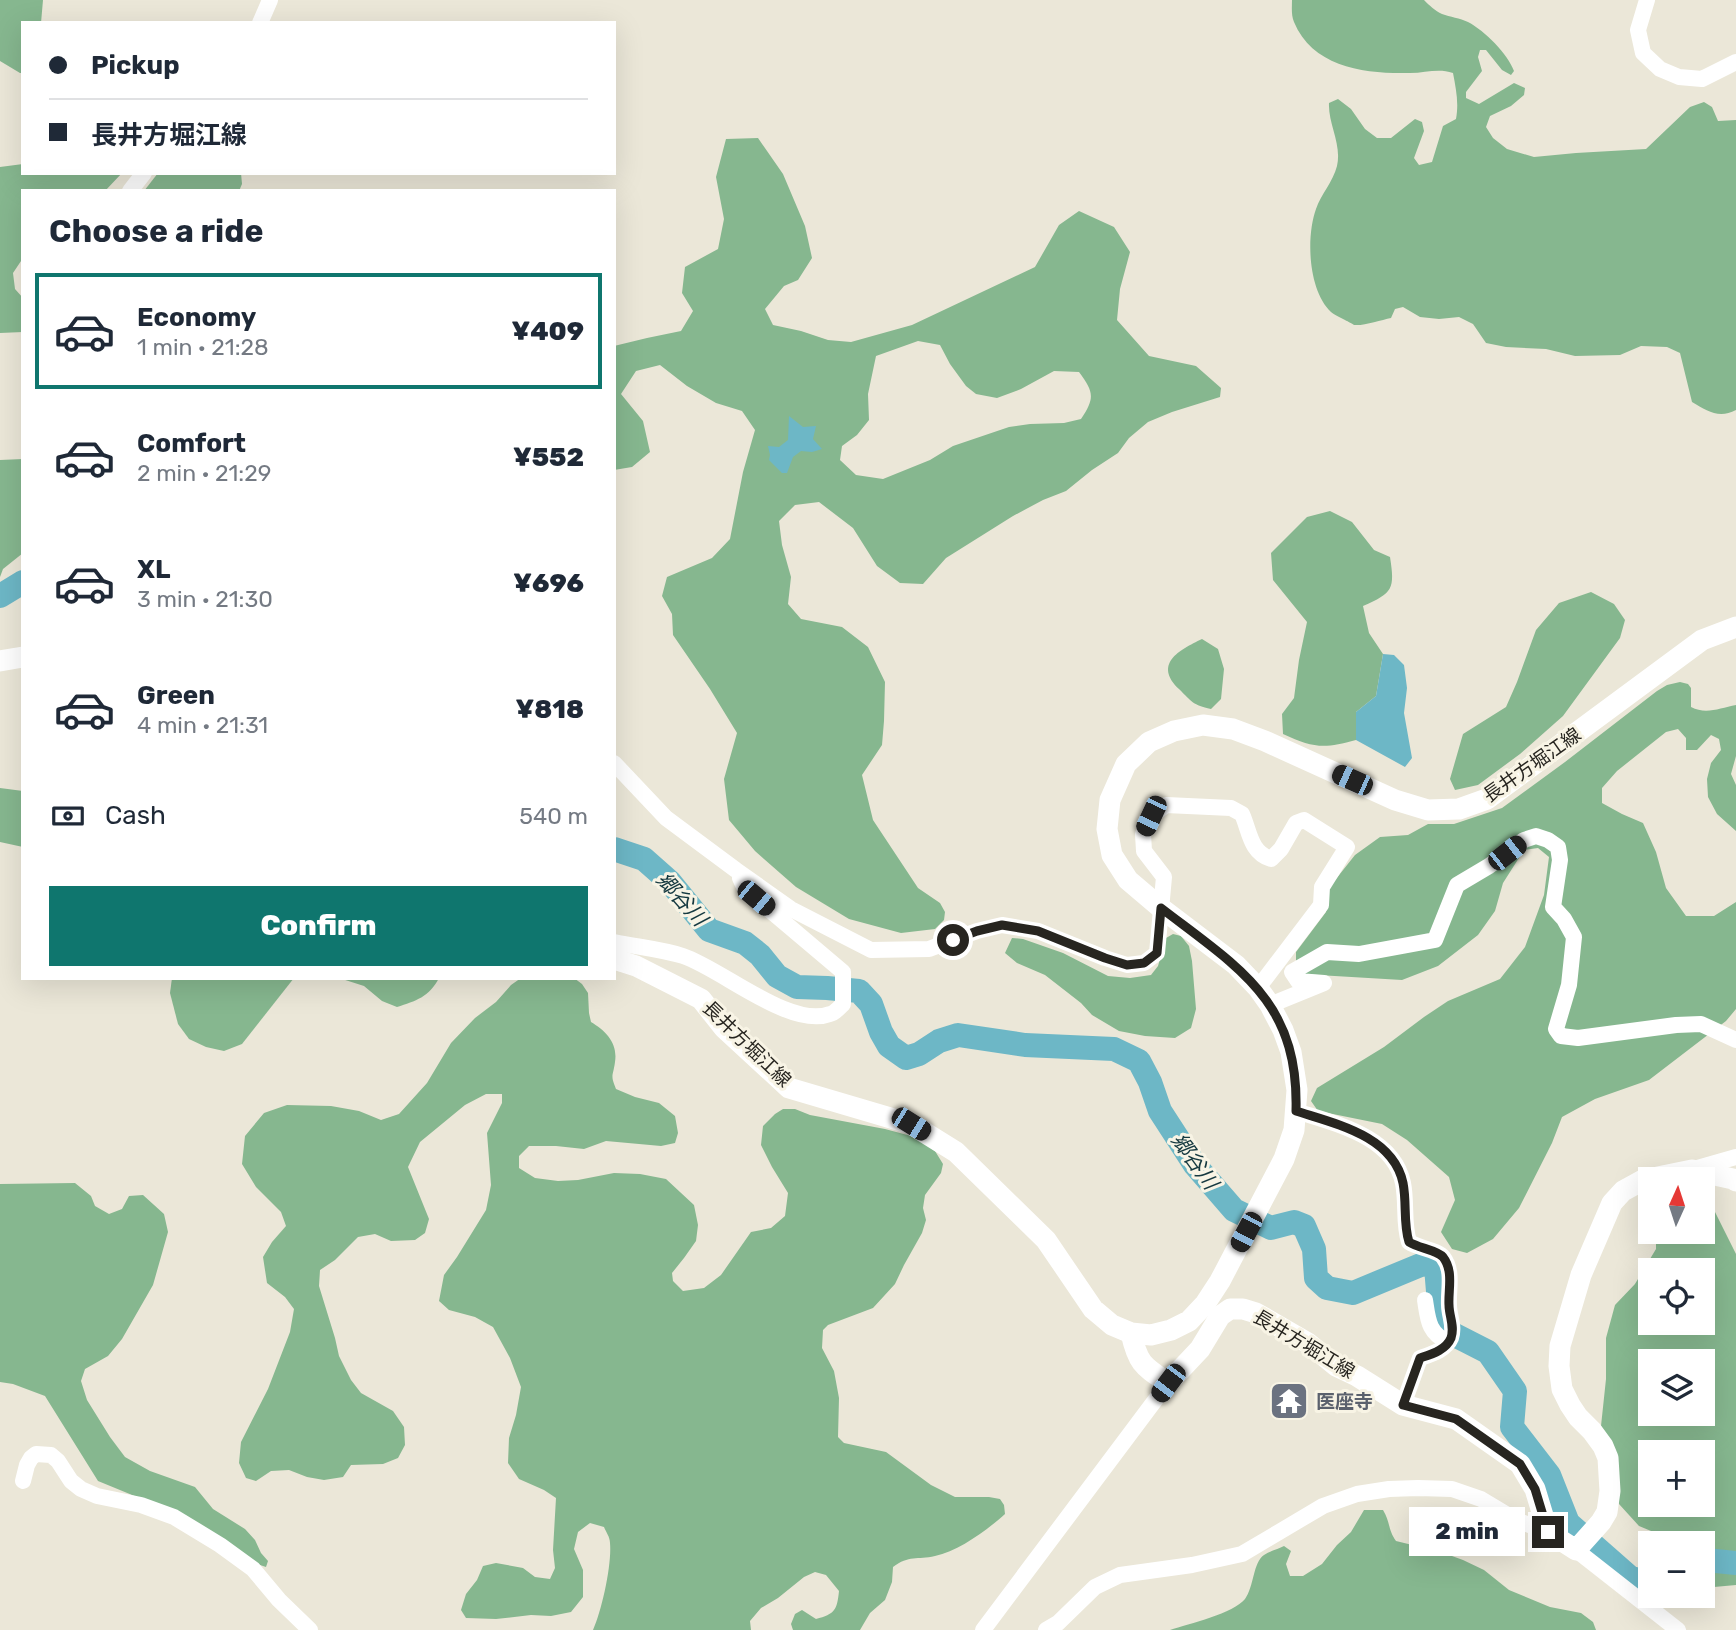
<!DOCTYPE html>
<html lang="en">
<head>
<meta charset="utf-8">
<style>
	:root { --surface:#fff; --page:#f6f6f7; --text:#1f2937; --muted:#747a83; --line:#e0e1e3; --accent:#0f766e }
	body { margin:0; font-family:Rubik,"Noto Sans JP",sans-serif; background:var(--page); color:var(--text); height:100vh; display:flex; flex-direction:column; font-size:26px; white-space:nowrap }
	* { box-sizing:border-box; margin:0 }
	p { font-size:23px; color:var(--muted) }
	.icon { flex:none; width:38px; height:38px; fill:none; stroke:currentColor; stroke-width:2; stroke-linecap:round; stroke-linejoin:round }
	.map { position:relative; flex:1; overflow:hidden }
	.side { position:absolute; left:21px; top:189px; width:595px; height:791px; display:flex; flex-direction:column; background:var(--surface); border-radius:0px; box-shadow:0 7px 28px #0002 }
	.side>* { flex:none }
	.banner { position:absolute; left:21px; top:21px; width:595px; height:154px; border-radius:0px; box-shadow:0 7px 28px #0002; display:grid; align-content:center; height:154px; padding:0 28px; background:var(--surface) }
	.needle { width:46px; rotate:3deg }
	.controls { position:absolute; left:1638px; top:1167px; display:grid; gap:14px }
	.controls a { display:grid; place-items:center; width:77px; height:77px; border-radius:0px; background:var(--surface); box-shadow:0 7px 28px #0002; font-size:35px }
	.end { position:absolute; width:32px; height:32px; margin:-16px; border:9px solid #272520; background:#fff; box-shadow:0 0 0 4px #fff }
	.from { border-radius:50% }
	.bubble { position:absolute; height:49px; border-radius:0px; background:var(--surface); box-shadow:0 7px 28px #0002; font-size:23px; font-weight:800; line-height:49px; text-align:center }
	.car { position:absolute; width:21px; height:42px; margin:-21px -10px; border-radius:9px; box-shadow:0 0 5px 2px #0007; background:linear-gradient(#222 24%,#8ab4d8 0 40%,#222 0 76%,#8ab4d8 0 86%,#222 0) }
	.banner b { display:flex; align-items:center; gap:24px; height:66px; font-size:26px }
	.banner b+b { border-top:2px solid var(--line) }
	.banner i { width:18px; height:18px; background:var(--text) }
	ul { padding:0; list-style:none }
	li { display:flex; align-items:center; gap:21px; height:116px; margin:0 14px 10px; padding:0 14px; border:4px solid transparent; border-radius:0px }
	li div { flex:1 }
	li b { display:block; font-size:26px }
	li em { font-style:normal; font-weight:800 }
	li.on { border-color:var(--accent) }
	li>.icon { width:63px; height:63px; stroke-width:1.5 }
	h2 { padding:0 28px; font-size:32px; line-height:84px }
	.pay { display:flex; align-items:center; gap:18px; height:77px; padding:0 28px; font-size:26px }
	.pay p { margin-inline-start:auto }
	.primary-button { display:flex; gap:14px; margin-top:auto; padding:14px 28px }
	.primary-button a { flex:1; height:80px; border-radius:0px; background:var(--accent); color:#fff; font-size:28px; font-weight:800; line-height:80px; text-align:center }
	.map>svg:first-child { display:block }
	.forest { fill:#86b78f; fill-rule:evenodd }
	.water { fill:#6db7c6 }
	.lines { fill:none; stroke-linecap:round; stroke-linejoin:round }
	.river { stroke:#6db7c6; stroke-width:24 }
	.minor { stroke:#fff; stroke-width:16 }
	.secondary { stroke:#fff; stroke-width:21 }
	.route { stroke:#272520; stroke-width:9 }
	.labels { text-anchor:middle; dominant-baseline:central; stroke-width:6; stroke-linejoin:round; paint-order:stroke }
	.street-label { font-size:19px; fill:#272520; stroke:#f8f4e5 }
	.worship-label { font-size:19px; font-weight:bold; fill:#5b616d; stroke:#f8f4e5; text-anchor:start }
	.water-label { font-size:21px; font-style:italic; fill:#153940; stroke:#f8f4e5 }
</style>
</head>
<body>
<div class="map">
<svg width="1736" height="1630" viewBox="0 0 1736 1630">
	<rect width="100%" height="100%" fill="#ebe7d8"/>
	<g class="forest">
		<path d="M0,0H43L41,23H23V73H20L0,61Z"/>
		<path d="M1292,0H1424C1429,5 1435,11 1442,14C1450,17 1460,18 1468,22C1485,31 1508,54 1514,71L1511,75L1502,70L1486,50H1480L1478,57L1482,71L1466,92V98L1479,104L1514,83L1525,88L1524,95L1511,106L1490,116L1486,127L1493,138L1507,149L1534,157L1576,153L1646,149L1690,107L1704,102L1712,107L1718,121L1736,120V410C1719,419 1707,411 1692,402L1680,353L1667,347L1641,346L1620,355L1575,356L1546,349L1506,347L1486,343L1473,324L1459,317L1439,319L1420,317L1403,307L1395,309L1391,318C1381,320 1364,326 1354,325C1353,324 1345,320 1345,320C1340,317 1334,315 1331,312C1308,290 1306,237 1316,209C1321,194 1333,182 1337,166C1342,144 1328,124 1329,103L1338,99L1351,109L1365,129L1377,138H1391L1415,119L1422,122L1424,131L1414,158L1419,165L1432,162L1443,126L1456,119C1459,103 1456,89 1453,73C1438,68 1426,73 1410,73C1366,74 1313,68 1294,22C1291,15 1292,7 1292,0Z"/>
		<path d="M758,138L783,174L805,226L812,258L798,280L784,286L765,309L773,325L801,331L828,340L851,342L912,325L1035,267L1059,225L1079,211L1114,227L1130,252L1120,289L1117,320L1149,356L1196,366L1221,388L1220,397L1172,412L1148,422L1129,438L1118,453L1092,470L1066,491L1043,500L1013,516L946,558L923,584L900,583L877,566L853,528L819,502L795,505L779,521L782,545L791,577L788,604L801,619L842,627L868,647L885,682L884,721L882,745L862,775L873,820L918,888L940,903L945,912L944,920L935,929L901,933L849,919L796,887L755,851L729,820L724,779L737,733L710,689L673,635L672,614L662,596L667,577L712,558L730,539L743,472L755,430L742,411L716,403L687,386L660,365L636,371L621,394L643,421L650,452L632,467L614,470V346L647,338L681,331L693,311L682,293L685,267L718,249L724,219L716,177L726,139ZM918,341L940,345L950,364L966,386L976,394L997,398L1021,389L1054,371L1079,372C1094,392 1095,398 1081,419L1064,423L1030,424L1009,427L953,446L930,460L883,479L856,475L840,460L842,446L857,435L869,420L868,394L876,356Z"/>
		<path d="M23,164V173H122L105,191H23V258L13,273L15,289L23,298V332L0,333V167Z"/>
		<path d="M158,173H241L242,184L239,191H144Z"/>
		<path d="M23,459V553L3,569L0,577V460Z"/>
		<path d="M1330,511L1352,522L1374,550L1390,557C1395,589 1393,593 1363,606L1369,633L1383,654L1376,696L1356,712V740C1324,749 1313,748 1283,734L1282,714L1294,698L1299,660L1307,622L1273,580L1271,553L1307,517Z"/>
		<path d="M1591,592L1614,604L1625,620L1620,638L1563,716L1520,754L1478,785L1455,790L1450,779L1463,734L1506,707L1517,682L1536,630L1559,603Z"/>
		<path d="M1202,639L1218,649L1224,669L1221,699L1211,709C1193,705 1192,702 1179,689C1153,664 1179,650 1202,639Z"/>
		<path d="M1680,682L1688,684L1691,688V707C1706,715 1720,708 1736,705V756L1731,774L1736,785V831L1717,814L1708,797L1707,779L1711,763L1721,750L1719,739L1711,735L1697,750H1686V738L1678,729L1666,732L1617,771L1602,788V803L1622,814L1643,823L1656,852L1666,888L1686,916H1714L1736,902V1009L1726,1021L1649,1080L1595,1099L1562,1117L1552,1143L1519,1208L1493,1239L1467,1253L1452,1249L1441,1232L1455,1200L1449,1177L1407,1140L1382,1124L1318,1111L1311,1101L1317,1088L1384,1047L1424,1017L1448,1001L1500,979L1525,947L1544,895L1549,857L1538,848L1524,850L1503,883L1495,911L1478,935L1438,966L1402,980L1301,974L1296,960V952L1326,912L1328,889L1355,855L1380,837L1408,835L1428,824H1454L1502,808L1565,762L1657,691L1667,685Z"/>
		<path d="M0,788L23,791V847L0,842Z"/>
		<path d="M1173,934L1181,936L1189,946L1192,961L1196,1009L1191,1028L1175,1038L1145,1036L1119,1031L1092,1015L1081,1003L1045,975L1017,963L1005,953L1012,938L1023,939L1063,953L1108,976L1130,978L1151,975L1158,966L1166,938Z"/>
		<path d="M172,978H294L242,1044L224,1051L206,1047L189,1039L178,1024L170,993Z"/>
		<path d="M339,978H439C429,997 416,1001 397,1007L382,1001L364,986Z"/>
		<path d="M521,978H574L582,984L588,993L589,1013L591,1022C606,1031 618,1043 615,1062C613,1077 610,1074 616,1089L635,1097L659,1103L675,1116L678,1133L675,1143L661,1146L606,1141L584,1149L556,1146H529L519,1156V1168L535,1178L558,1181L578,1180L614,1173L640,1174L666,1179L694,1205L698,1225L696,1241L684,1258L672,1273L673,1281L683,1291L704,1288L721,1275L751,1232L771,1228L785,1216L788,1193L772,1167L761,1145L763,1126L775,1114L783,1109H795L810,1115L885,1129L915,1137L935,1151L943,1164L941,1173L925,1195L923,1208L926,1220L922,1233L904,1265L895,1284L873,1308L828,1325L823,1330L822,1348L834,1371L839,1398L838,1437L844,1443L886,1452L931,1485L955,1497H989L1000,1499L1004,1505L1005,1514C987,1530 959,1551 935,1556C917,1560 909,1555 893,1567L892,1582L885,1600L870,1613L860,1630H793L791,1624L795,1614L802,1610L816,1619C835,1614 837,1610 839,1591L826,1575L815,1572L804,1577L778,1598L761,1608L750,1621L751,1630H593C602,1610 612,1564 610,1543C610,1537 606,1532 604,1527L590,1523L578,1532L574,1549L583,1570V1597L571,1612L551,1616L531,1615L496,1619L466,1618L461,1610L466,1594L477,1580L483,1566L496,1563L523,1568L535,1577L550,1579L555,1568L553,1550L556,1498L544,1490L519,1479L508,1463L509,1438L516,1415L521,1387L510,1358L493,1327L475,1317L449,1310L439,1301L444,1275L457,1257L486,1210L491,1185L487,1133L502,1103V1094H486L465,1105L420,1142L408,1167L429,1219L425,1233L415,1240L391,1241L375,1234L358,1237L335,1260L320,1270L319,1286L335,1338L339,1356L351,1380L361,1393L393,1411L404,1427L405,1445L398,1458L383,1464L351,1465L343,1477L324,1480L307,1477L289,1470L271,1471L256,1481L246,1478L239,1463L241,1442L268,1389L290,1332L294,1309L285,1297L267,1283L263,1257L272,1242L286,1226L281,1212L256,1187L242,1164L245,1136L264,1113L287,1105L331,1106L359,1111L381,1120L399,1114L427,1083L451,1043L475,1018L496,1002L511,985Z"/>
		<path d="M75,1183L91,1196L95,1206L109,1214L122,1209L129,1196L143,1195L164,1214L168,1232L153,1285L122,1339L108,1356L85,1369L81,1381L87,1400L110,1437L125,1457L150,1471L195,1487L213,1509L245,1529L255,1540L261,1553L268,1561L266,1567L251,1562L137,1497L98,1481L45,1396L13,1384L0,1382V1184Z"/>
		<path d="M1703,1199L1714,1210L1736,1254V1585L1703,1588V1544L1680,1543L1639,1526L1619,1504L1601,1426L1606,1379V1338L1615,1305L1635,1284L1656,1249V1232H1703ZM1650,1270H1703V1323H1650ZM1650,1362H1703V1414H1650ZM1650,1452H1703V1505H1650Z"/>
		<path d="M1364,1510H1383C1390,1521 1388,1530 1396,1541L1441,1552L1463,1560L1484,1570L1509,1590L1550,1607L1581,1613L1593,1622L1596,1630H1170C1189,1624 1234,1613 1245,1599C1254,1587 1253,1562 1264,1555C1270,1551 1278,1549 1284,1546L1291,1551L1286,1564L1290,1576H1303L1322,1564L1337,1545L1351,1532Z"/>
	</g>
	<g class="water">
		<path d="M789,416L803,427L816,426L813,439L822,449L812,452L801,451L793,457L787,473H782L769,460L770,455L768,446L779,447L788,440Z"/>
		<path d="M1383,654L1394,655L1404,665L1407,688L1404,713L1412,758L1405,767L1356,740V712L1376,696Z"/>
	</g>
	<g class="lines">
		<g class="river">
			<path d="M0,596L23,582"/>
			<path d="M614,849L644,859L670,882L709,930L745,943L760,955L777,976L797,987L827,988L859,991L871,1004L881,1032L889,1046L906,1058L919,1054L939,1041L958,1035L1025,1045L1114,1049L1139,1061L1150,1082L1160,1111L1195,1165L1234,1210L1271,1228L1294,1222L1304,1226L1314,1249L1316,1278L1327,1288L1353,1293L1423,1264L1436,1267L1441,1328L1488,1352L1515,1391L1512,1427L1549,1475L1568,1523L1634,1581L1650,1576"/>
			<path d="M1703,1561L1706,1560L1736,1563"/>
		</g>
		<g class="minor">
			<path d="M1647,0L1638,30L1643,53L1660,69L1679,77L1702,79L1736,62"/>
			<path d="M260,23L270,0"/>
			<path d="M130,191L144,173"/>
			<path d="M614,763L666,818L736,870L791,909L871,950L929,949L977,931L1002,925L1038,931L1105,958L1127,965L1144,963L1157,953L1164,877L1144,851L1143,834L1151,816L1166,805L1231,808L1242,814C1250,832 1250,852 1271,859L1281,849L1296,823L1304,820L1347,847L1322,887L1321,905L1258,988"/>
			<path d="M614,942C637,947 661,949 683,956C722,969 790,1029 830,1014C835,1013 839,1008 843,1004V972L745,889L740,878"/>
			<path d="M1270,1005L1324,983L1298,981L1292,972L1327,952L1359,954L1435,940L1457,885L1489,866L1524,840L1536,836L1548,840L1558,847L1560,860L1553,907L1564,919L1574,937L1569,985L1556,1029L1561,1036L1578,1038L1676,1025L1701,1024L1736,1040"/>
			<path d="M1296,1111C1336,1124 1393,1136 1403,1183C1407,1203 1403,1223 1409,1242C1418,1248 1438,1250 1443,1257C1454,1271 1448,1290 1449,1305C1449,1316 1455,1326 1451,1338C1446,1350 1432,1354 1420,1358L1403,1405"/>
			<path d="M1694,1169L1736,1157"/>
			<path d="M1425,1300C1428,1319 1428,1333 1448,1342"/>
			<path d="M23,1481L27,1465L31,1458L36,1454L51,1455L58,1461L71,1481L81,1489L97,1496L141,1505L174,1517L220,1545L253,1569L279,1600L310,1630"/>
			<path d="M1576,1550L1678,1630"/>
			<path d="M983,1630L1168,1383"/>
			<path d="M1046,1630L1058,1623L1095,1587L1120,1575L1192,1565L1242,1554L1323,1506L1357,1494L1389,1489L1418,1488L1452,1489L1481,1499L1516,1520L1548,1532"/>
		</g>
		<g class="secondary">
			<path d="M0,661L23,657"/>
			<path d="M614,959L636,966L701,999L724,1028L789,1088L911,1124L956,1152L1046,1240L1093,1309L1112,1325L1131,1333L1151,1335L1171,1330L1189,1321L1205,1304L1220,1281L1284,1159L1294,1130L1297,1090L1291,1052L1283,1030L1270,1005L1258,988L1236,965L1161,908L1128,880L1112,855L1107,829L1110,800L1126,764L1149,742L1174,731L1203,725L1233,729L1265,741L1395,800L1428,810L1459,809L1487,799L1702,640L1736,627"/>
			<path d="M1131,1333C1138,1364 1143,1366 1168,1383L1200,1349L1220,1316L1230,1309H1243L1256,1313L1308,1343L1336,1366L1357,1376L1403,1405L1456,1419L1520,1464L1535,1489L1548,1532L1576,1550L1601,1522L1607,1512L1610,1491L1608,1458L1603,1446L1592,1431L1578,1417L1570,1405L1562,1389L1559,1366L1560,1346L1581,1275L1612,1203L1623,1191L1643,1180L1692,1170L1733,1179L1736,1181"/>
		</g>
	</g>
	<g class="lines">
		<path class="route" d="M953,940L977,931L1002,925L1038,931L1105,958L1127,965L1144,963L1157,953L1161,908C1239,968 1299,1001 1296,1111C1336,1124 1393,1136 1403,1183C1407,1203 1403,1223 1409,1242C1418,1248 1437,1250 1443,1257C1454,1271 1448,1290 1449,1305C1449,1316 1455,1326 1451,1338C1446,1350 1432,1354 1420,1358L1403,1405L1456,1419L1520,1464L1535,1489L1548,1532"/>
	</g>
	<defs>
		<g id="temple-square" transform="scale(2.0125)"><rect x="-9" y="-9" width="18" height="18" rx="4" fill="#6b7280" stroke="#f8f4e5"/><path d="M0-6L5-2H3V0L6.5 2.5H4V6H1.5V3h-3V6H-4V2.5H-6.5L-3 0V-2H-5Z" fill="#fff"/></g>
	</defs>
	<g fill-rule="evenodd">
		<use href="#temple-square" x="1289" y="1401"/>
	</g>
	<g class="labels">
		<g class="street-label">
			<text transform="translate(1532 765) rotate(-35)">長井方堀江線</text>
			<text transform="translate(747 1044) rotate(44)">長井方堀江線</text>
			<text transform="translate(1304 1344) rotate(31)">長井方堀江線</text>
		</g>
		<g class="worship-label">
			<text x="1316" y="1401">医座寺</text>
		</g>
		<g class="water-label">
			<text transform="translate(682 899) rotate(48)">郷谷川</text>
			<text transform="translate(1195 1161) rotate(54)">郷谷川</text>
		</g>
	</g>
</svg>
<div class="controls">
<a><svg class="needle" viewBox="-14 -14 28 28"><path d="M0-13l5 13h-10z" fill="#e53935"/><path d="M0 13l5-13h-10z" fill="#747a83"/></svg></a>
<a><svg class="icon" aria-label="locate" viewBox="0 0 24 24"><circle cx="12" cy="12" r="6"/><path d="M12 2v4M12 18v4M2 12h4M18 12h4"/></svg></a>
<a><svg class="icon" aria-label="layers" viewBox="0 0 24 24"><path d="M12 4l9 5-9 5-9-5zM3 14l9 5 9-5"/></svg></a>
<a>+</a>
<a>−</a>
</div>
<i class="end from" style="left:953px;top:940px"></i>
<i class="end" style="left:1548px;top:1532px"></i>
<div class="bubble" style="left:1409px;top:1507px;width:116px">2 min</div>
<i class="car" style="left:1352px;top:780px;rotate:294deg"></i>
<i class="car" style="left:1151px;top:816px;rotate:205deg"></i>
<i class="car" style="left:1507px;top:853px;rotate:52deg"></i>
<i class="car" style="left:756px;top:898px;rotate:130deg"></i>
<i class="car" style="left:911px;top:1124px;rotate:122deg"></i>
<i class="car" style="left:1246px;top:1232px;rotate:208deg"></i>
<i class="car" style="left:1168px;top:1383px;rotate:217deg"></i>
<div class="banner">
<b><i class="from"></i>Pickup</b>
<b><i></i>長井方堀江線</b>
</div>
<section class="side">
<h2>Choose a ride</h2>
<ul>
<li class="on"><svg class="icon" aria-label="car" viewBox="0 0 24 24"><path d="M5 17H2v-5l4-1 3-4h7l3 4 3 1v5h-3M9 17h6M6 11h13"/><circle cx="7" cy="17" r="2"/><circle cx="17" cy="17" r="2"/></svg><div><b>Economy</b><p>1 min · 21:28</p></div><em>¥409</em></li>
<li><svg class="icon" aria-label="car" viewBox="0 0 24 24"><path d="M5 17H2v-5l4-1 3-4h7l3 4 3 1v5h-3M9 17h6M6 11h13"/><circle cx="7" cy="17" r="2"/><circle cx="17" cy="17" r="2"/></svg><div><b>Comfort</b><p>2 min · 21:29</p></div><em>¥552</em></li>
<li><svg class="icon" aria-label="car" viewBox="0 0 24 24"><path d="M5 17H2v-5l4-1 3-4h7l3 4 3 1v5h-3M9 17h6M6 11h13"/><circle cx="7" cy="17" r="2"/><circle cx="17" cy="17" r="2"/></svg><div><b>XL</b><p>3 min · 21:30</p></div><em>¥696</em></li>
<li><svg class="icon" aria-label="car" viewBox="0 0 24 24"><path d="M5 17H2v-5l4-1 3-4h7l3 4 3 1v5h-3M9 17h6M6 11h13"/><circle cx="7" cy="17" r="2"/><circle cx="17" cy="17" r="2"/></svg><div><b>Green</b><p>4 min · 21:31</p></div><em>¥818</em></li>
</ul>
<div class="pay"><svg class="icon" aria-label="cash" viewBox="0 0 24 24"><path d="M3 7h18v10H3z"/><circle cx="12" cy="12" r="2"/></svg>Cash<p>540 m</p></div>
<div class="primary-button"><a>Confirm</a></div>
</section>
</div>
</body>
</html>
